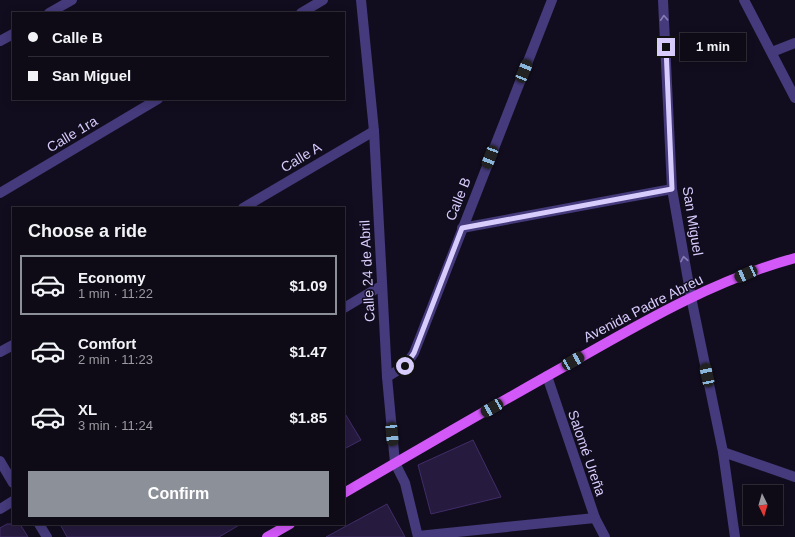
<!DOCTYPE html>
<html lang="en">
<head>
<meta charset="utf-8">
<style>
	:root { --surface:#0e0a16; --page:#1c1823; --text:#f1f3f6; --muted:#9b9aa1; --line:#2e2b35; --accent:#8c9099 }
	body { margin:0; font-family:Helvetica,sans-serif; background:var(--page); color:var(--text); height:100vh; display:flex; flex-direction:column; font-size:15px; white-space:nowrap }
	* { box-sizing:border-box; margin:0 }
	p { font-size:13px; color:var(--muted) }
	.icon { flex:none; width:22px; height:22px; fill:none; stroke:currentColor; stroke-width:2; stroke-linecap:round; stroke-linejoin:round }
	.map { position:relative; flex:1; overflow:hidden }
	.details { position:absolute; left:12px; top:207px; width:333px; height:318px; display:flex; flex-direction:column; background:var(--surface); border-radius:0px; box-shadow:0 2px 10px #0003,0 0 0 1px var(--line) }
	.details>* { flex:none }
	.banner { position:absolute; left:12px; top:12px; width:333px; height:88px; border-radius:0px; box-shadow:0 2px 10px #0003,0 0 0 1px var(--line); display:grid; align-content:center; height:88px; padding:0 16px; background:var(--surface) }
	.needle { width:26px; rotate:175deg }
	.controls { position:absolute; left:743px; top:485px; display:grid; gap:8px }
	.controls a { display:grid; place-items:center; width:40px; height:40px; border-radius:0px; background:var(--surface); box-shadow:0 2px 10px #0003,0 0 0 1px var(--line); font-size:20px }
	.end { position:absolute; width:18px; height:18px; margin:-9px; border:5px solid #d8ccfd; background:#111; box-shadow:0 0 0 2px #111 }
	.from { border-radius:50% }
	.bubble { position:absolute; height:28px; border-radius:0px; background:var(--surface); box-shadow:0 2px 10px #0003,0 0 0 1px var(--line); font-size:13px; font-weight:700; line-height:28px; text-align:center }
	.car { position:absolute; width:12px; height:24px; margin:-12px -6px; border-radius:5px; box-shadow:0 0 3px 1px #0007; background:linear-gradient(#222 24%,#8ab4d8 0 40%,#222 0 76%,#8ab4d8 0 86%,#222 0) }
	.banner b { display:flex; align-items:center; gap:14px; height:38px; font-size:15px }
	.banner b+b { border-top:1px solid var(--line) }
	.banner i { width:10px; height:10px; background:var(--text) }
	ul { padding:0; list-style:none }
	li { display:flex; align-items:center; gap:12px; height:60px; margin:0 8px 6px; padding:0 8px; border:2px solid transparent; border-radius:0px }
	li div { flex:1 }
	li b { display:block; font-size:15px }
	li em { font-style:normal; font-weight:700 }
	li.active { border-color:var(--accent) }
	li>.icon { width:36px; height:36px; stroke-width:1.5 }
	h2 { padding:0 16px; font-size:18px; line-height:48px }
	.primary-button { display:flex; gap:8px; margin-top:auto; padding:8px 16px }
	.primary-button a { flex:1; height:46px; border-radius:0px; background:var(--accent); color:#fff; font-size:16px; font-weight:700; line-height:46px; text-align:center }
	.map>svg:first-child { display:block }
	.building { fill:#261a3e; stroke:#412d69 }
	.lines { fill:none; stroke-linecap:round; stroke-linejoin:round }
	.minor { stroke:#453a7b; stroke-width:10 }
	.primary { stroke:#d258f8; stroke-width:10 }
	.oneway { stroke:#877cb6 }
	.route { stroke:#d8ccfd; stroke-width:5 }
	.labels { text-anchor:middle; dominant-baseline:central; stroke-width:3; stroke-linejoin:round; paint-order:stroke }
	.street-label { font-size:14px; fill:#d8ccfd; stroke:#120d1e }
</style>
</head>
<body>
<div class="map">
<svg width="795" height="537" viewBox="0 0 795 537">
	<rect width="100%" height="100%" fill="#120d1e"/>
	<g class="building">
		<path d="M344,412L361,440L344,449Z"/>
		<path d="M473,440L501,497L431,514L418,465Z"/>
		<path d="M387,504L405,537H326Z"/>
		<path d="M7,524H20L28,537H0V528Z"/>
		<path d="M60,524H241L219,537H67Z"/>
	</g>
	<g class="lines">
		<g class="minor">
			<path d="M361,0L374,131L387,377L395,463L405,483L418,537"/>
			<path d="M663,0L672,189L691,297L723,452L735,537"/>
			<path d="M744,0L795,98"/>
			<path d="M49,13L72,0"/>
			<path d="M301,13L323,0"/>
			<path d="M0,41L13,34"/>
			<path d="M772,52L795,43"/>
			<path d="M0,193L158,99"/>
			<path d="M243,208L374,131"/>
			<path d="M462,228L672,189"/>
			<path d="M344,308L381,286"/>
			<path d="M0,352L13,345"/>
			<path d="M547,376L595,518L605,537"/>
			<path d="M387,377L405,366L414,353L552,0"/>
			<path d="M723,452L795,477"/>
			<path d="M0,461L13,483"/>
			<path d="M0,509L13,501"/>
			<path d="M39,524L47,537"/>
			<path d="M418,536L595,518"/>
		</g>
		<g class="primary">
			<path d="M344,493C421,448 498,403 576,360C646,320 717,279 795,258"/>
			<path d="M267,537L290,524"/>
		</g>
	</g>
	<defs><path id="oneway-chevron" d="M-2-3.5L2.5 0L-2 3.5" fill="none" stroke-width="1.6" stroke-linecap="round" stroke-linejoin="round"/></defs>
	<g class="oneway">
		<use href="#oneway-chevron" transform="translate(664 18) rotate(-93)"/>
		<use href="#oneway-chevron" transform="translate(684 259) rotate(-100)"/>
	</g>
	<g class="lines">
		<path class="route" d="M405,366L414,353L462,228L672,189L666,47"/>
	</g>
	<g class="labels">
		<g class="street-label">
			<text transform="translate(72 134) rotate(-31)">Calle 1ra</text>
			<text transform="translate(301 157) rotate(-31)">Calle A</text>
			<text transform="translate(458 199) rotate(-68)">Calle B</text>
			<text transform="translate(693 221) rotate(81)">San Miguel</text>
			<text transform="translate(367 271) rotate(-93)">Calle 24 de Abril</text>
			<text transform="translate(643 308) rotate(-27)">Avenida Padre Abreu</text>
			<text transform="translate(587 453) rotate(71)">Salomé Ureña</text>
		</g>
	</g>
</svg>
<div class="controls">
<a><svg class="needle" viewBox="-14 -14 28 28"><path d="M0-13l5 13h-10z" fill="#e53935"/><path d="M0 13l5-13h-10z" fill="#9b9aa1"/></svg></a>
</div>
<i class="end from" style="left:405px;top:366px"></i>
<i class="end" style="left:666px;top:47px"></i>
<div class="bubble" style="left:680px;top:33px;width:66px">1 min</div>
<i class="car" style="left:524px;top:71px;rotate:22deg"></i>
<i class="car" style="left:490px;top:157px;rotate:201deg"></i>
<i class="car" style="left:746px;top:274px;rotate:246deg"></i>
<i class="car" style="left:573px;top:361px;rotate:60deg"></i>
<i class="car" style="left:707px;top:375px;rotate:348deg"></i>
<i class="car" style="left:492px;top:408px;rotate:240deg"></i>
<i class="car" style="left:392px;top:434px;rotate:175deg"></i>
<div class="banner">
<b><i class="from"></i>Calle B</b>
<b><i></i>San Miguel</b>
</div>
<section class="details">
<h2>Choose a ride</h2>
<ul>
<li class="active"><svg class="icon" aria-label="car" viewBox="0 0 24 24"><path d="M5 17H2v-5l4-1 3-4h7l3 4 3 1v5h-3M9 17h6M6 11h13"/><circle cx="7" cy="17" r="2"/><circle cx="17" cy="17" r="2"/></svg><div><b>Economy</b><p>1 min · 11:22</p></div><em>$1.09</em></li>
<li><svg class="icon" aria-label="car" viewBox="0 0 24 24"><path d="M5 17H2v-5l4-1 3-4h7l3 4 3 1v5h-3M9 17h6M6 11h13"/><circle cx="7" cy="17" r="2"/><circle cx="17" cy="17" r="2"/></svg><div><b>Comfort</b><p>2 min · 11:23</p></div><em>$1.47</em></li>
<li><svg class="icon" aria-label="car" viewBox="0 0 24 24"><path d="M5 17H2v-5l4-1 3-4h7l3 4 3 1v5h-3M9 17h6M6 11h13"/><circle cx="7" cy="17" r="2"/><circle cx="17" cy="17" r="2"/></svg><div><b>XL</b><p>3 min · 11:24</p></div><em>$1.85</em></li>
</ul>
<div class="primary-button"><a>Confirm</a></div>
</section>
</div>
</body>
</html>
